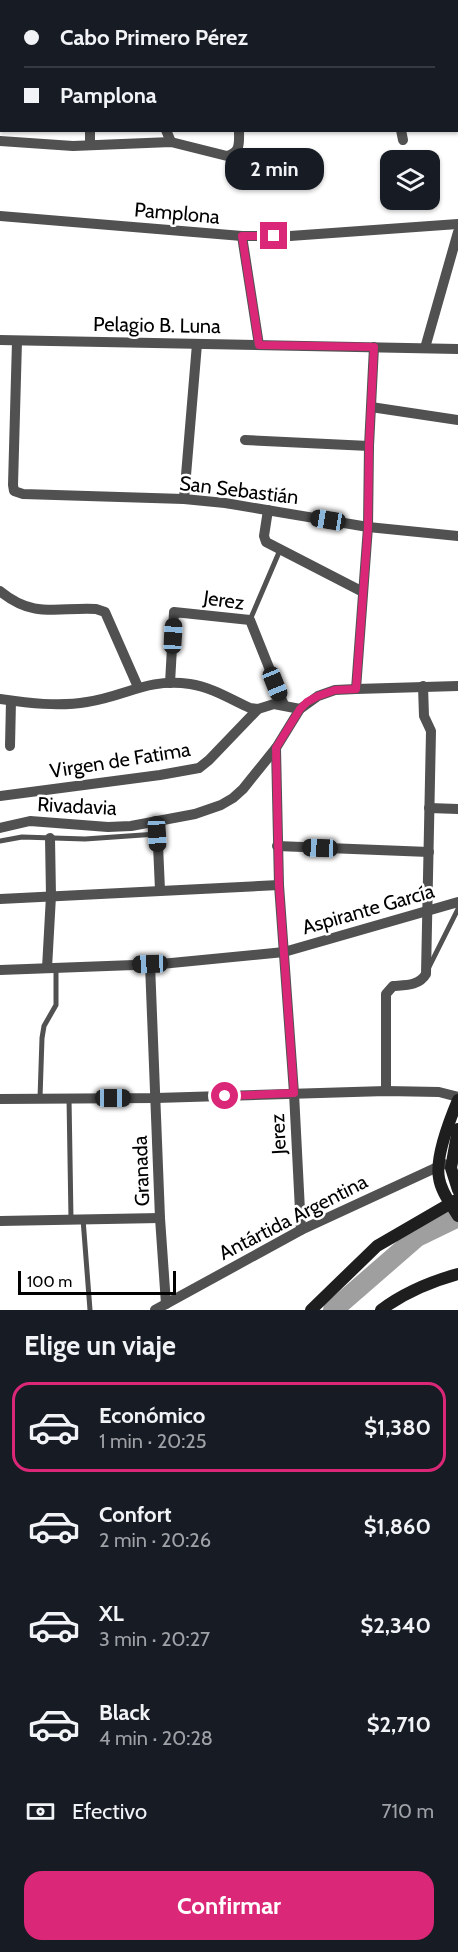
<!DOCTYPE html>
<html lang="es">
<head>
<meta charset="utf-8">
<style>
	:root { --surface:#171b24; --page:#20242c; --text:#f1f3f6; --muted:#9ea1a6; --line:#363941; --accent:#db2777 }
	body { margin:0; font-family:Cabin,sans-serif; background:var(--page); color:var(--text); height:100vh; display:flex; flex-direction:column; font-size:22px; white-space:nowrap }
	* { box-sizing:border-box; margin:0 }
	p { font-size:20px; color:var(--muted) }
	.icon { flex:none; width:33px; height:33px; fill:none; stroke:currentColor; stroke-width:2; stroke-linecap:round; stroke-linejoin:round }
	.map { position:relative; height:1310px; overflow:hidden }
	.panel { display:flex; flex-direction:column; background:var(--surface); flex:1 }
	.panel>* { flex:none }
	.guide { position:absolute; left:0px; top:0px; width:459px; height:132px; box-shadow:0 2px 4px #0004; display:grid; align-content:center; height:132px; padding:0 24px; background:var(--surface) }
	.tools { position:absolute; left:380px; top:150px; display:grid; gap:12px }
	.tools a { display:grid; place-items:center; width:60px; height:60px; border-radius:12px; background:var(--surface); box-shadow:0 2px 4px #0004; font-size:30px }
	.scale { position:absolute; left:18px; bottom:15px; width:158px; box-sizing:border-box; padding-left:6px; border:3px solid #000; border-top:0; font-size:16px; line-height:21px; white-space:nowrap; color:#000; -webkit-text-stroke:4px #fff; paint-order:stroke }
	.end { position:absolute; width:27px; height:27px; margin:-14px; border:8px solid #db2777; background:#fff; box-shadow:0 0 0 3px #fff }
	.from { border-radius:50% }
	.bubble { position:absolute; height:42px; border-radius:18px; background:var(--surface); box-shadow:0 2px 4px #0004; font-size:20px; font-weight:700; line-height:42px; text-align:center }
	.car { position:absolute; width:18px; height:36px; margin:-18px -9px; border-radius:8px; box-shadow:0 0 4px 2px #0007; background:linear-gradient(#222 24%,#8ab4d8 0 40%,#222 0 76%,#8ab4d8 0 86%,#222 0) }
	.guide b { display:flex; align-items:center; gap:21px; height:57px; font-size:22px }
	.guide b+b { border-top:2px solid var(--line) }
	.guide i { width:15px; height:15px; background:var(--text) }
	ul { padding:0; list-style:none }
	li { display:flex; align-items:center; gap:18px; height:90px; margin:0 12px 9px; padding:0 12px; border:3px solid transparent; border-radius:18px }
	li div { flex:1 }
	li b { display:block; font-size:22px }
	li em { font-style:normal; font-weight:700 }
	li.current { border-color:var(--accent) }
	li>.icon { width:54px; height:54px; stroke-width:1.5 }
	h2 { padding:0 24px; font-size:27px; line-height:72px }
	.pay { display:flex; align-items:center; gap:15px; height:66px; padding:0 24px; font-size:22px }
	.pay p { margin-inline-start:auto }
	.cta { display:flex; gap:12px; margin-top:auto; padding:12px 24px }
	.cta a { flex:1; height:69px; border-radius:18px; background:var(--accent); color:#fff; font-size:24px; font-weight:700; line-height:69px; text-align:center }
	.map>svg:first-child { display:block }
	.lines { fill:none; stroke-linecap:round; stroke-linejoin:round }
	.river { stroke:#9f9f9f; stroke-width:20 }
	.lane { stroke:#515151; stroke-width:5 }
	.street { stroke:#515151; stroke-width:10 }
	.secondary { stroke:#1e1e1e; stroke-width:12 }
	.route { stroke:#db2777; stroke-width:8 }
	.labels { text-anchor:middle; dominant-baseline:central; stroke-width:5; stroke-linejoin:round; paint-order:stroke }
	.street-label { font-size:20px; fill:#000; stroke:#fff }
</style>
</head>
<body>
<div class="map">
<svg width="458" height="1310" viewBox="0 0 458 1310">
	<rect width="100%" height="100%" fill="#fff"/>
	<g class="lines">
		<path class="river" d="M333,1310L417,1237L458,1217"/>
		<g class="lane">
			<path d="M250,620L280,550"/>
			<path d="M0,841L22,837L85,839L157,834"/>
			<path d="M429,967L458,909"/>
			<path d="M40,1098L42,1038L44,1026L56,1005V968"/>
			<path d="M69,1098L71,1219"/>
			<path d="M83,1219L90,1310"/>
		</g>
		<g class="street">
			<path d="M196,0L198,2"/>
			<path d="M0,17L2,16"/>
			<path d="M90,130V145"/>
			<path d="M166,130L171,142"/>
			<path d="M401,130L403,140"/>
			<path d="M0,141L73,146L171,142L227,156C241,152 239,143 239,130"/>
			<path d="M0,216L242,236H290L458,224"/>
			<path d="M242,236L259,345"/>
			<path d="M0,340L458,349"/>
			<path d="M17,341L13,485L14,491L23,494L184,499L225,503L368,527L458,536"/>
			<path d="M425,348L458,232"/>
			<path d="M371,407L458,420"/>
			<path d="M245,440L369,446"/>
			<path d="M184,499L197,344"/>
			<path d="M268,510L264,536L266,542L363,592"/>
			<path d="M0,591C34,619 57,607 96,609L105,612L138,687"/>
			<path d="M170,683L174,612L250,620L284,705"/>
			<path d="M356,689L368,527L369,446L374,347"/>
			<path d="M0,699C28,703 59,707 87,702C127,696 146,678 190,684C211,687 232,700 250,708L258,709L274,704L300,709"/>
			<path d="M10,746L11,701"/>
			<path d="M276,748L279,885L294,1093L301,1230"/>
			<path d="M0,796L160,775L199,768L209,760L258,709"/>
			<path d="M429,808L458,809"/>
			<path d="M157,822L160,890"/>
			<path d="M0,828L30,821L108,827L131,826L195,814L221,805L233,798L243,789L276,748L300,709L318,696L335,690L356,689L458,686"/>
			<path d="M277,846L429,852"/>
			<path d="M0,899L279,885"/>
			<path d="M150,964L160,1218L166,1304"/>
			<path d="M47,968L51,896L50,838"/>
			<path d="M0,970L161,964L284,952L458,902"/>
			<path d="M386,1091V994L393,986C405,985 419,986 426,974L431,731L424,716L423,686"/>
			<path d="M0,1099L156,1098L386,1091L439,1092L458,1097"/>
			<path d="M0,1221L160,1218"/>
			<path d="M155,1310L301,1230L444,1164"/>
		</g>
		<g class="secondary">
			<path d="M458,1100C450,1119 435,1157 439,1178C441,1192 451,1204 458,1216"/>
			<path d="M458,1129L451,1168L458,1190"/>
			<path d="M311,1310L377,1246L458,1199"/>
			<path d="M381,1310C405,1292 429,1282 458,1274"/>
		</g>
	</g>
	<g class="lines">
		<path class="route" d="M225,1096L294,1093L279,885L276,748L300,709L307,702L318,696L335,690L356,689L368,527L369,446L374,347L259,345L242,236H274"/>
	</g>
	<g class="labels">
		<g class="street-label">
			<text transform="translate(177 213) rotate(5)">Pamplona</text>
			<text transform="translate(157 325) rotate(1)">Pelagio B. Luna</text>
			<text transform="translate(239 490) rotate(7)">San Sebastián</text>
			<text transform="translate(224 600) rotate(8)">Jerez</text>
			<text transform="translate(120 760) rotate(-9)">Virgen de Fatima</text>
			<text transform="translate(77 806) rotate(3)">Rivadavia</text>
			<text transform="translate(368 909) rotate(-16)">Aspirante García</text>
			<text transform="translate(278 1134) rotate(-93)">Jerez</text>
			<text transform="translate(141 1171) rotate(-92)">Granada</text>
			<text transform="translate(293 1217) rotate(-27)">Antártida Argentina</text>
		</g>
	</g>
</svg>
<div class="tools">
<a><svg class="icon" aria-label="layers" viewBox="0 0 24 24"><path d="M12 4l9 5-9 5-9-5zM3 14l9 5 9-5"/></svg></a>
</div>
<div class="scale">100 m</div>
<i class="end from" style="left:225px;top:1096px"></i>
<i class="end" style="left:274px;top:236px"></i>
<div class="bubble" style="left:225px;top:148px;width:99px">2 min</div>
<i class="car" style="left:328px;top:520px;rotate:279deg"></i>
<i class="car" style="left:173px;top:636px;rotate:3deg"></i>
<i class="car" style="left:275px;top:684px;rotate:158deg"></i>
<i class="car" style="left:157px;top:834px;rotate:177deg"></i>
<i class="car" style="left:320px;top:848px;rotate:272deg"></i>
<i class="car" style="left:150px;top:964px;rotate:268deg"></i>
<i class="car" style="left:113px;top:1098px;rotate:90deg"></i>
<div class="guide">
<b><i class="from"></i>Cabo Primero Pérez</b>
<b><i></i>Pamplona</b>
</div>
</div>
<section class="panel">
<h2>Elige un viaje</h2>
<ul>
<li class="current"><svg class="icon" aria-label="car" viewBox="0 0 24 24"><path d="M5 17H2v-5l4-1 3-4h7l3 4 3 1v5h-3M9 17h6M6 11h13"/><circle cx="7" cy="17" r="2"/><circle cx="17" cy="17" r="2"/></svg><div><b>Económico</b><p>1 min · 20:25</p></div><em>$1,380</em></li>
<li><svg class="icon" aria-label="car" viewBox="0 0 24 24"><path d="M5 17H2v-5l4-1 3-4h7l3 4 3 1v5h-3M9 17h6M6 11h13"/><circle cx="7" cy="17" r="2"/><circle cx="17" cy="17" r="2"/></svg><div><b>Confort</b><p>2 min · 20:26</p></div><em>$1,860</em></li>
<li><svg class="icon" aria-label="car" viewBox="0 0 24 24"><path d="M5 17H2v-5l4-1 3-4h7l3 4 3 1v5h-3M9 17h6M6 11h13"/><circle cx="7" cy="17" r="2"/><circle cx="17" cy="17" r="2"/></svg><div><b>XL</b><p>3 min · 20:27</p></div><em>$2,340</em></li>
<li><svg class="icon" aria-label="car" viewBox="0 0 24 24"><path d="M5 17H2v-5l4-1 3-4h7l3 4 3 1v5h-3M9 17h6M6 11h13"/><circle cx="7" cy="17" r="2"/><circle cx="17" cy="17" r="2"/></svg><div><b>Black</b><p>4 min · 20:28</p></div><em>$2,710</em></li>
</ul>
<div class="pay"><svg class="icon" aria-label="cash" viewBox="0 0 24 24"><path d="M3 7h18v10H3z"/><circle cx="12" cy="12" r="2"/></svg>Efectivo<p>710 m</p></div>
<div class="cta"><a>Confirmar</a></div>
</section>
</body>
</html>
